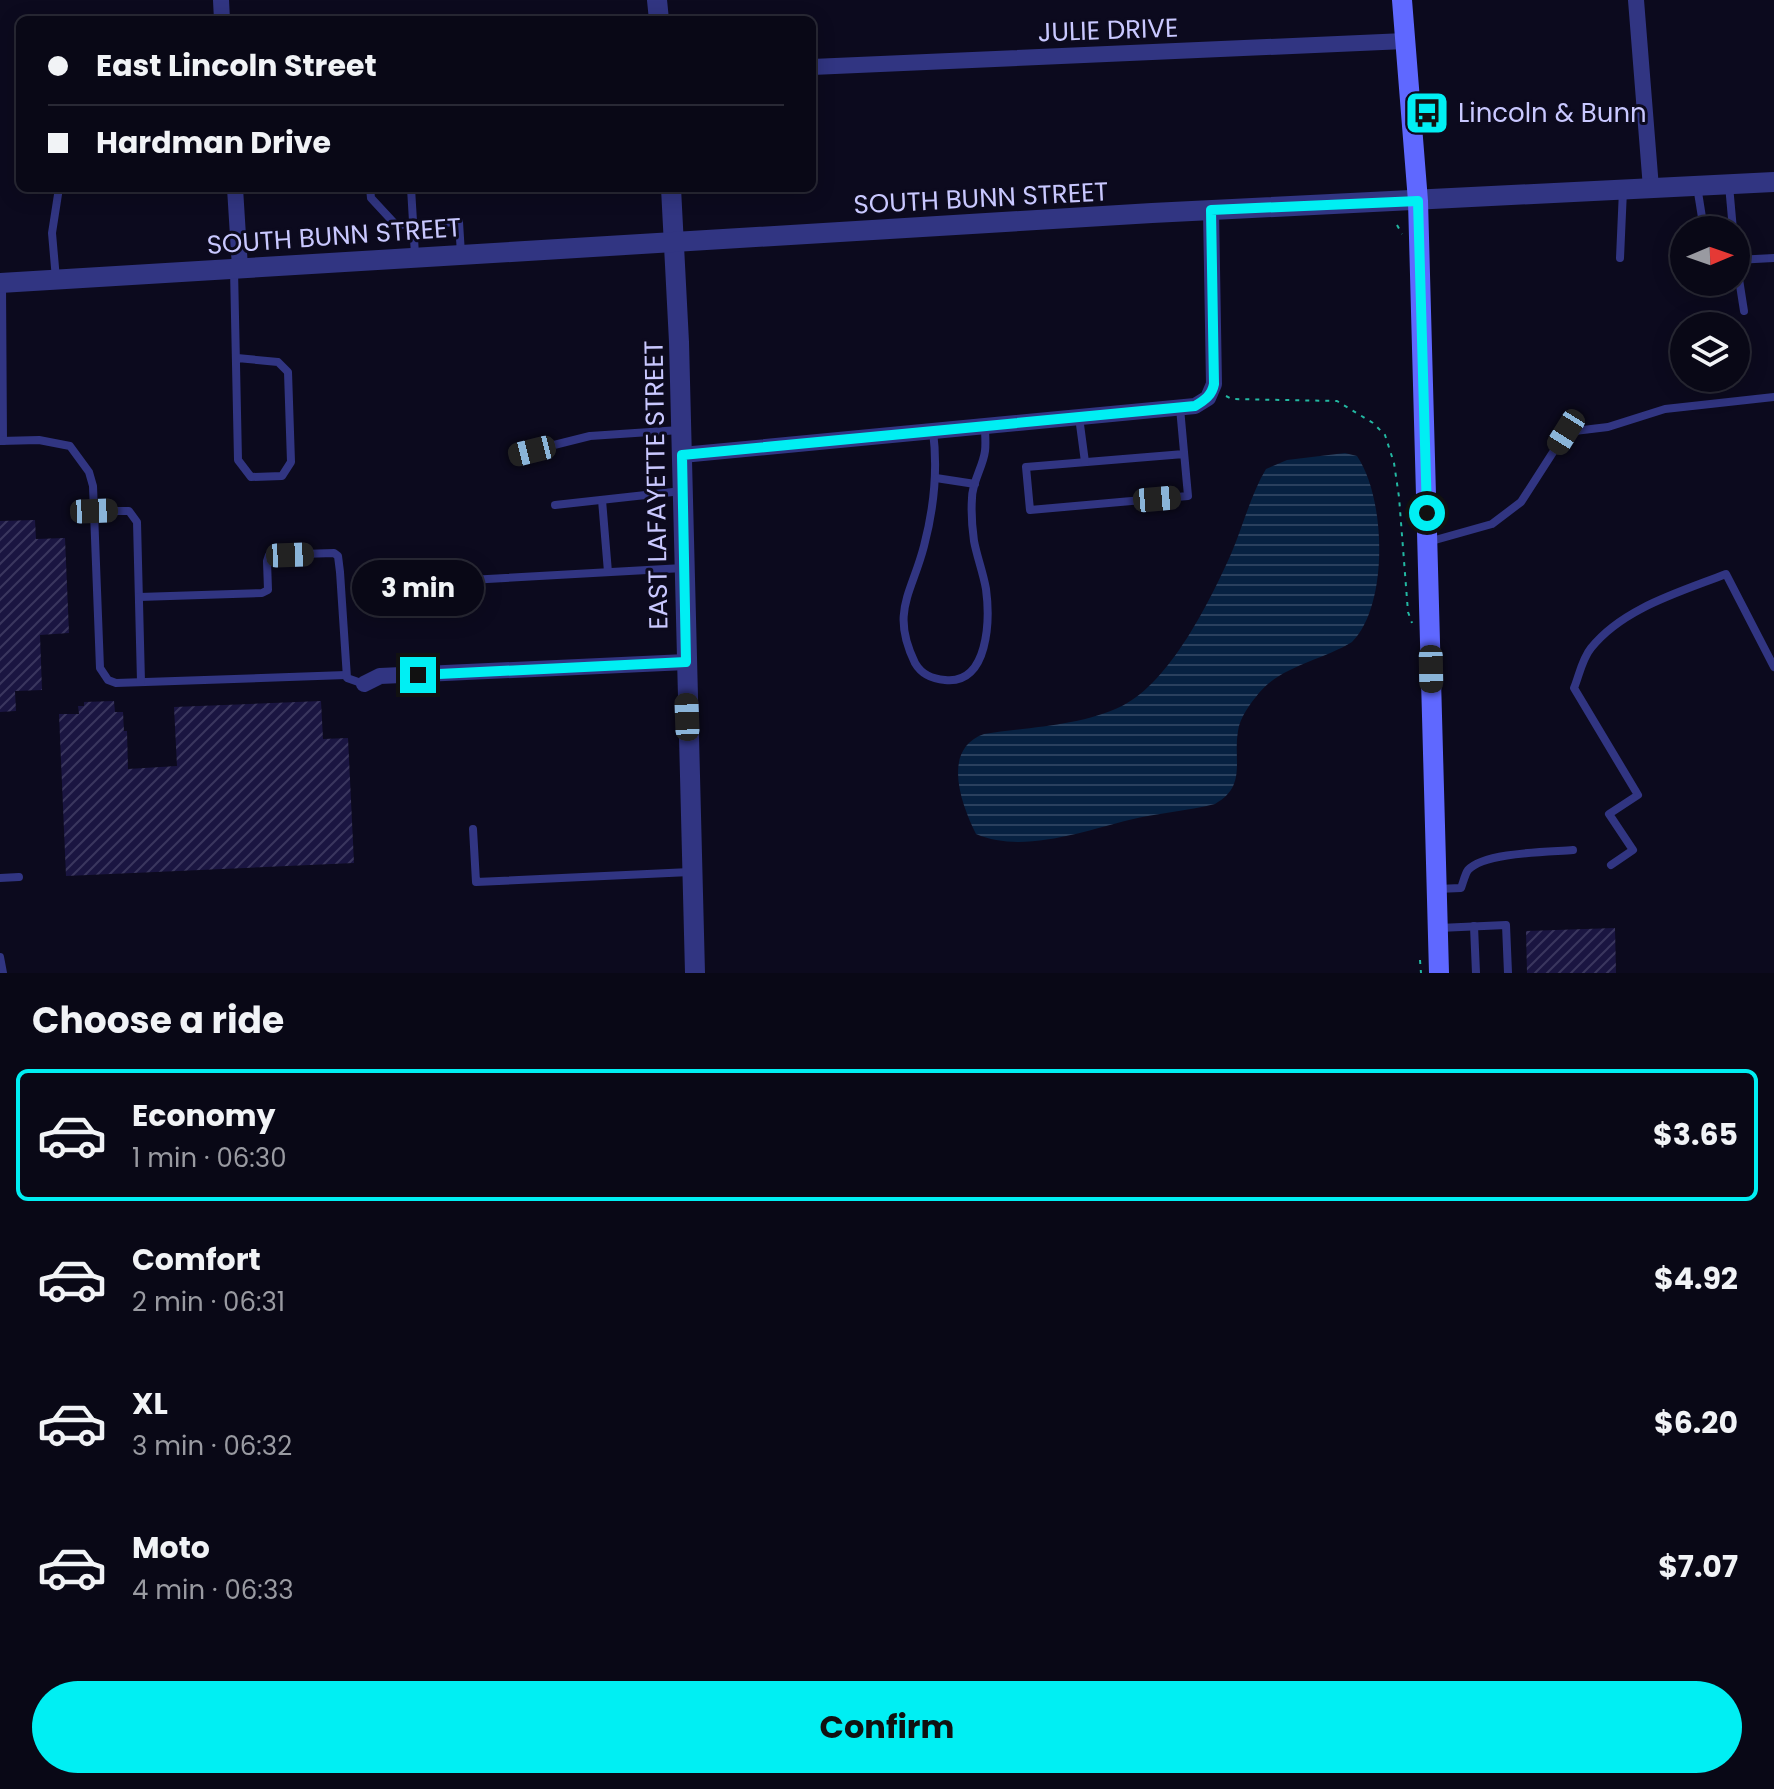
<!DOCTYPE html>
<html lang="en">
<head>
<meta charset="utf-8">
<style>
	:root { --surface:#090816; --page:#12111f; --text:#f1f3f6; --muted:#999aa1; --line:#292935; --accent:#00eff3 }
	body { margin:0; font-family:Poppins,sans-serif; background:var(--page); color:var(--text); height:100vh; display:flex; flex-direction:column; font-size:30px; white-space:nowrap }
	* { box-sizing:border-box; margin:0 }
	p { font-size:26px; color:var(--muted) }
	.icon { flex:none; width:44px; height:44px; fill:none; stroke:currentColor; stroke-width:2; stroke-linecap:round; stroke-linejoin:round }
	.map { position:relative; height:973px; overflow:hidden }
	.panel { display:flex; flex-direction:column; background:var(--surface); flex:1 }
	.panel>* { flex:none }
	.guide { position:absolute; left:16px; top:16px; width:800px; height:176px; border-radius:12px; box-shadow:0 4px 20px #0003,0 0 0 2px var(--line); display:grid; align-content:center; height:176px; padding:0 32px; background:var(--surface) }
	.needle { width:52px; rotate:88deg }
	.tools { position:absolute; left:1670px; top:216px; display:grid; gap:16px }
	.tools a { display:grid; place-items:center; width:80px; height:80px; border-radius:50%; background:var(--surface); box-shadow:0 4px 20px #0003,0 0 0 2px var(--line); font-size:40px }
	.end { position:absolute; width:36px; height:36px; margin:-18px; border:10px solid #00eff3; background:#111; box-shadow:0 0 0 4px #111 }
	.from { border-radius:50% }
	.bubble { position:absolute; height:56px; border-radius:28px; background:var(--surface); box-shadow:0 4px 20px #0003,0 0 0 2px var(--line); font-size:26px; font-weight:700; line-height:56px; text-align:center }
	.car { position:absolute; width:24px; height:48px; margin:-24px -12px; border-radius:10px; box-shadow:0 0 6px 2px #0007; background:linear-gradient(#222 24%,#8ab4d8 0 40%,#222 0 76%,#8ab4d8 0 86%,#222 0) }
	.guide b { display:flex; align-items:center; gap:28px; height:76px; font-size:30px }
	.guide b+b { border-top:2px solid var(--line) }
	.guide i { width:20px; height:20px; background:var(--text) }
	ul { padding:0; list-style:none }
	li { display:flex; align-items:center; gap:24px; height:132px; margin:0 16px 12px; padding:0 16px; border:4px solid transparent; border-radius:12px }
	li div { flex:1 }
	li b { display:block; font-size:30px }
	li em { font-style:normal; font-weight:700 }
	li.on { border-color:var(--accent) }
	li>.icon { width:72px; height:72px; stroke-width:1.5 }
	h2 { padding:0 32px; font-size:36px; line-height:96px }
	.action { display:flex; gap:16px; margin-top:auto; padding:16px 32px }
	.action a { flex:1; height:92px; border-radius:48px; background:var(--accent); color:#111; font-size:32px; font-weight:700; line-height:92px; text-align:center }
	.map>svg:first-child { display:block }
	.water { fill:url(#water-rules) }
	.building { fill:url(#building-hatch) }
	.lines { fill:none; stroke-linecap:round; stroke-linejoin:round }
	.path { stroke:#23b8a2; stroke-width:2; stroke-dasharray:4 6; stroke-linecap:butt }
	.service { stroke:#313582; stroke-width:8 }
	.minor { stroke:#313582; stroke-width:16 }
	.tertiary { stroke:#313582; stroke-width:20 }
	.secondary { stroke:#5f68ff; stroke-width:20 }
	.route { stroke:#00eff3; stroke-width:10 }
	.labels { text-anchor:middle; dominant-baseline:central; stroke-width:6; stroke-linejoin:round; paint-order:stroke }
	.street-label { font-size:26px; fill:#c9c8ff; stroke:#0c0a1e }
	.poi-label { font-size:26px; fill:#c9c8ff; stroke:#0c0a1e; text-anchor:start }
</style>
</head>
<body>
<div class="map">
<svg width="1774" height="973" viewBox="0 0 1774 973">
	<defs>
		<pattern id="water-rules" width="6" height="5" patternUnits="userSpaceOnUse" patternTransform="scale(2)"><rect width="6" height="5" fill="#072141"/><path d="M0 2.5h6" fill="none" stroke="#2a405e"/></pattern>
		<pattern id="building-hatch" width="6" height="6" patternUnits="userSpaceOnUse" patternTransform="scale(2)"><rect width="6" height="6" fill="#1a1541"/><path d="M-1 1l2-2M0 6l6-6M5 7l2-2" fill="none" stroke="#3a365e"/></pattern>
	</defs>
	<rect width="100%" height="100%" fill="#0c0a1e"/>
	<path class="water" d="M1345,453L1357,456C1386,498 1389,605 1352,642C1323,660 1281,666 1259,693C1250,704 1240,717 1238,731C1233,761 1247,786 1215,804C1187,811 1158,813 1129,820C1084,831 1022,854 976,834C961,804 941,749 984,734C1029,727 1081,726 1122,706C1170,682 1210,601 1231,554C1243,526 1251,494 1266,469L1287,460Z"/>
	<g class="building">
		<path d="M35,520L36,539L65,538L69,633L40,635L42,690L15,691L16,711L0,712V521Z"/>
		<path d="M114,701L115,712H123L124,731H127L128,769L177,766L174,707L321,701L323,739L348,738L354,863L66,876L59,714H79L78,706H84V702Z"/>
		<path d="M1615,928L1616,973H1527L1526,931Z"/>
	</g>
	<g class="lines">
		<g class="path">
			<path d="M1397,225L1402,234"/>
			<path d="M1226,396L1232,399L1337,401L1373,423L1385,435L1394,463L1399,497L1408,612L1412,623"/>
			<path d="M1420,960L1421,973"/>
		</g>
		<g class="service">
			<path d="M1729,185L1733,230"/>
			<path d="M1697,186L1704,230"/>
			<path d="M370,188L371,198L396,225L459,222L461,254"/>
			<path d="M411,188L415,255"/>
			<path d="M1620,258L1623,190"/>
			<path d="M1736,260L1744,311"/>
			<path d="M1736,260L1774,258"/>
			<path d="M234,269L238,460L251,477L282,476L291,462L288,372L278,362L237,358"/>
			<path d="M56,279L52,233L59,188"/>
			<path d="M2,284L3,441"/>
			<path d="M1180,408L1188,496L1030,510L1026,467L1184,454"/>
			<path d="M1079,417L1085,462"/>
			<path d="M933,431C938,470 934,508 924,546C912,593 890,612 915,663C922,675 932,679 945,680C989,685 990,619 986,589C983,572 977,557 974,541C972,527 971,512 972,498C972,482 983,467 985,451C986,443 985,435 985,427"/>
			<path d="M0,441L39,440L70,446L89,472L93,486L100,668L108,680L116,683L346,675"/>
			<path d="M514,455L590,436L680,430"/>
			<path d="M936,478L975,484"/>
			<path d="M602,500L608,572"/>
			<path d="M555,505L682,491"/>
			<path d="M94,511H129L137,522L141,682"/>
			<path d="M1428,542L1492,524L1521,502L1566,432L1608,427L1665,409L1774,397"/>
			<path d="M397,584L683,568"/>
			<path d="M139,597L262,593L268,590L267,561L269,555L334,553L338,556L340,572L347,678L364,684"/>
			<path d="M473,829L476,882L690,872"/>
			<path d="M1611,865L1633,850L1609,814L1638,795L1574,688C1579,676 1582,659 1591,648C1623,608 1680,592 1726,574L1774,667"/>
			<path d="M0,878L19,877"/>
			<path d="M1437,889L1461,888C1463,883 1465,874 1468,870C1484,852 1549,852 1573,850"/>
			<path d="M1474,926L1476,973"/>
			<path d="M1439,928L1506,925L1508,973"/>
			<path d="M0,957L3,973"/>
		</g>
		<g class="minor">
			<path d="M221,0L222,20"/>
			<path d="M1636,0L1651,188"/>
			<path d="M812,67L1405,41"/>
			<path d="M235,188L240,268"/>
			<path d="M682,455L1195,406L1208,398L1214,384L1211,210"/>
			<path d="M364,684L380,676L686,662"/>
		</g>
		<g class="tertiary">
			<path d="M657,0L659,20"/>
			<path d="M671,188L679,342L695,973"/>
			<path d="M0,283L1152,213L1774,182"/>
		</g>
		<path class="secondary" d="M1402,0L1418,201L1439,973"/>
	</g>
	<g class="lines">
		<path class="route" d="M418,675L686,662L682,455L1195,406C1205,400 1212,395 1214,384L1211,210L1418,201L1427,513"/>
	</g>
	<defs>
		<g id="bus-square" transform="scale(2.3)"><rect x="-9" y="-9" width="18" height="18" rx="4" fill="#00eff3" stroke="#0c0a1e"/><path d="M-5-6H5V4H4V6H2V4H-2V6H-4V4H-5ZM-3.5-4V0h7V-4ZM-3.5 1.2v1.5H-2V1.2ZM2 1.2v1.5H3.5V1.2Z" fill="#111"/></g>
	</defs>
	<g fill-rule="evenodd">
		<use href="#bus-square" x="1427" y="113"/>
	</g>
	<g class="labels">
		<g class="street-label">
			<text transform="translate(1108 30) rotate(-2)">JULIE DRIVE</text>
			<text transform="translate(981 198) rotate(-3)">SOUTH BUNN STREET</text>
			<text transform="translate(334 236) rotate(-4)">SOUTH BUNN STREET</text>
			<text transform="translate(656 485) rotate(-91)">EAST LAFAYETTE STREET</text>
		</g>
		<g class="poi-label">
			<text x="1458" y="113">Lincoln &amp; Bunn</text>
		</g>
	</g>
</svg>
<div class="tools">
<a><svg class="needle" viewBox="-14 -14 28 28"><path d="M0-13l5 13h-10z" fill="#e53935"/><path d="M0 13l5-13h-10z" fill="#999aa1"/></svg></a>
<a><svg class="icon" aria-label="layers" viewBox="0 0 24 24"><path d="M12 4l9 5-9 5-9-5zM3 14l9 5 9-5"/></svg></a>
</div>
<i class="end from" style="left:1427px;top:513px"></i>
<i class="end" style="left:418px;top:675px"></i>
<div class="bubble" style="left:352px;top:560px;width:132px">3 min</div>
<i class="car" style="left:1566px;top:432px;rotate:212deg"></i>
<i class="car" style="left:532px;top:451px;rotate:256deg"></i>
<i class="car" style="left:1157px;top:499px;rotate:85deg"></i>
<i class="car" style="left:94px;top:511px;rotate:88deg"></i>
<i class="car" style="left:290px;top:555px;rotate:88deg"></i>
<i class="car" style="left:1431px;top:669px;rotate:179deg"></i>
<i class="car" style="left:687px;top:717px;rotate:358deg"></i>
<div class="guide">
<b><i class="from"></i>East Lincoln Street</b>
<b><i></i>Hardman Drive</b>
</div>
</div>
<section class="panel">
<h2>Choose a ride</h2>
<ul>
<li class="on"><svg class="icon" aria-label="car" viewBox="0 0 24 24"><path d="M5 17H2v-5l4-1 3-4h7l3 4 3 1v5h-3M9 17h6M6 11h13"/><circle cx="7" cy="17" r="2"/><circle cx="17" cy="17" r="2"/></svg><div><b>Economy</b><p>1 min · 06:30</p></div><em>$3.65</em></li>
<li><svg class="icon" aria-label="car" viewBox="0 0 24 24"><path d="M5 17H2v-5l4-1 3-4h7l3 4 3 1v5h-3M9 17h6M6 11h13"/><circle cx="7" cy="17" r="2"/><circle cx="17" cy="17" r="2"/></svg><div><b>Comfort</b><p>2 min · 06:31</p></div><em>$4.92</em></li>
<li><svg class="icon" aria-label="car" viewBox="0 0 24 24"><path d="M5 17H2v-5l4-1 3-4h7l3 4 3 1v5h-3M9 17h6M6 11h13"/><circle cx="7" cy="17" r="2"/><circle cx="17" cy="17" r="2"/></svg><div><b>XL</b><p>3 min · 06:32</p></div><em>$6.20</em></li>
<li><svg class="icon" aria-label="car" viewBox="0 0 24 24"><path d="M5 17H2v-5l4-1 3-4h7l3 4 3 1v5h-3M9 17h6M6 11h13"/><circle cx="7" cy="17" r="2"/><circle cx="17" cy="17" r="2"/></svg><div><b>Moto</b><p>4 min · 06:33</p></div><em>$7.07</em></li>
</ul>
<div class="action"><a>Confirm</a></div>
</section>
</body>
</html>
